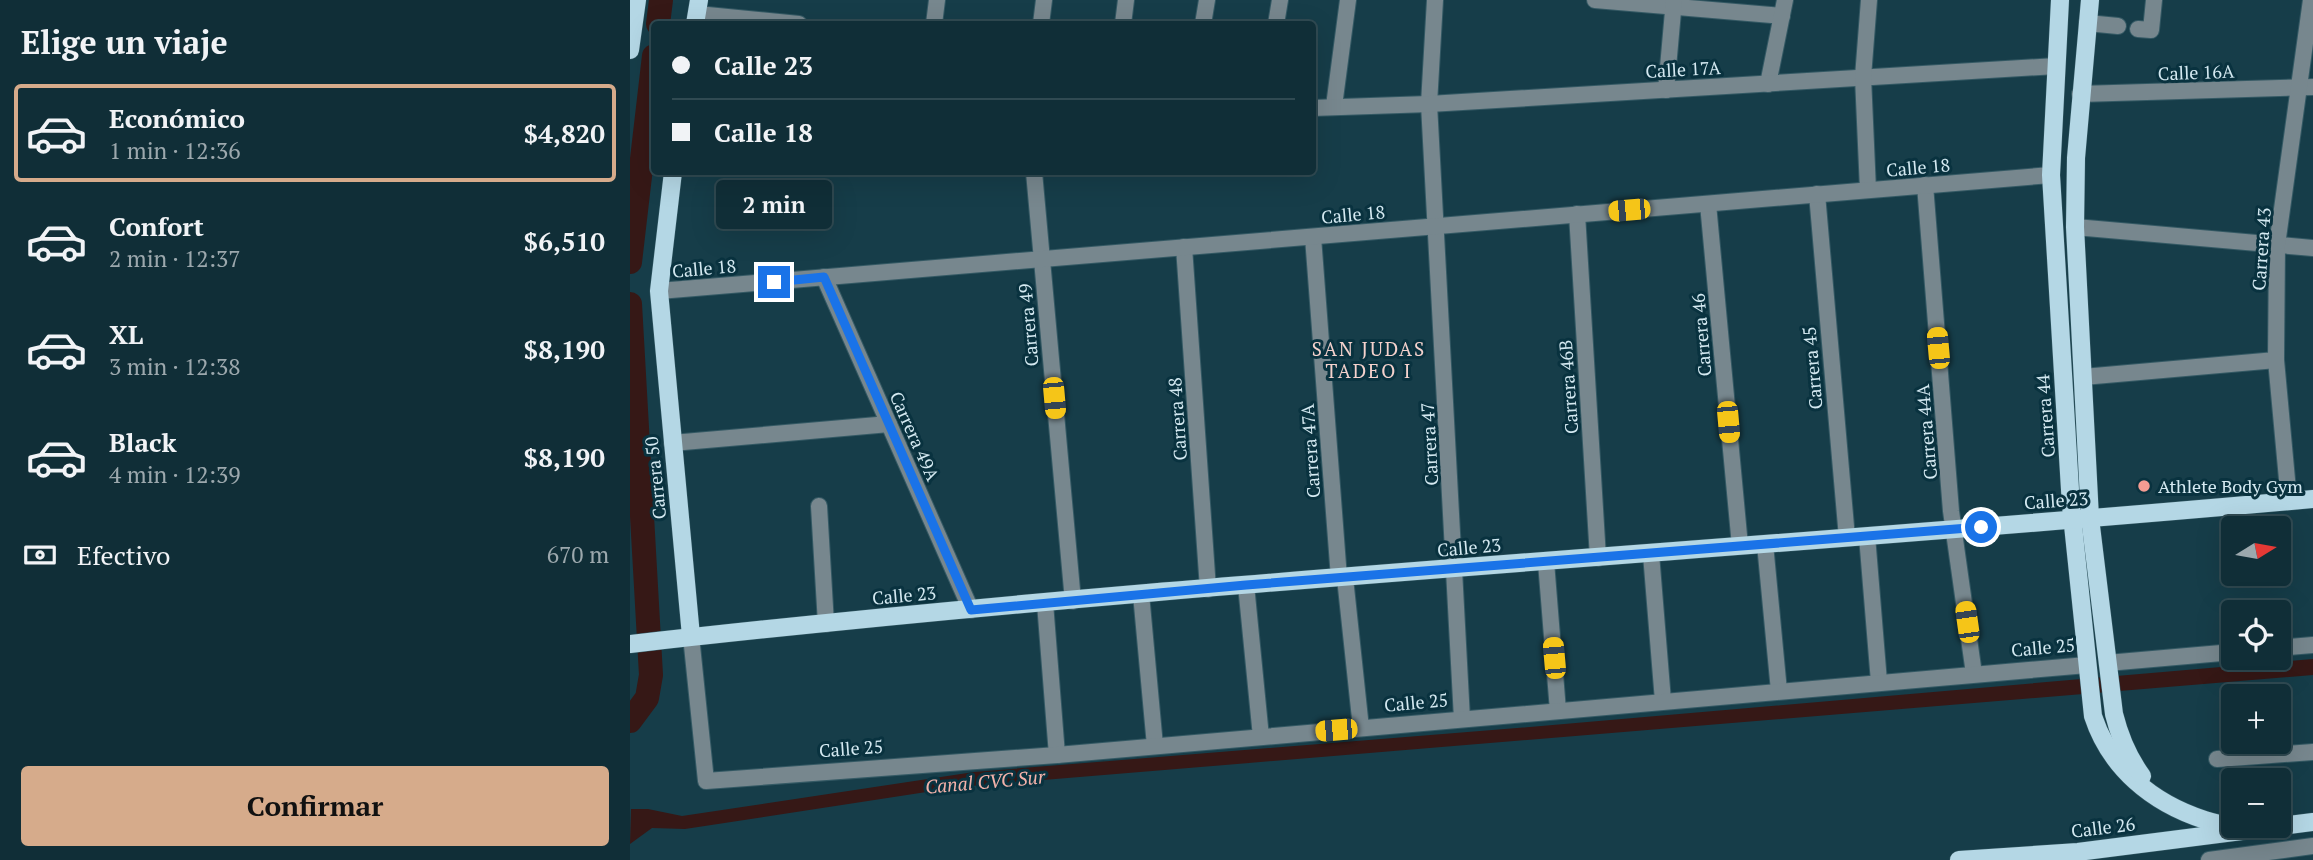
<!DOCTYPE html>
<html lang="es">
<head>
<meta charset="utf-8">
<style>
	:root { --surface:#102e37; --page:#19363f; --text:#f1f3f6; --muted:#9ca8ad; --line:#304a52; --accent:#d6ab8b }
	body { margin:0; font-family:"PT Serif",serif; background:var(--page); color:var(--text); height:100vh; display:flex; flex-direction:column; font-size:26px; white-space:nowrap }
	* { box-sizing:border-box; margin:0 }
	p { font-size:23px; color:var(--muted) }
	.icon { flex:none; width:38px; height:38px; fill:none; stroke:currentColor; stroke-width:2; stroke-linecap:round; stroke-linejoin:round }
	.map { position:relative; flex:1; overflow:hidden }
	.sheet { display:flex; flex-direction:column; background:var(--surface); width:630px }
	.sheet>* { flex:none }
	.hud { position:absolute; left:21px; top:21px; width:665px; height:154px; border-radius:7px; box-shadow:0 7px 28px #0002,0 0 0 2px var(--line); display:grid; align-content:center; height:154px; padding:0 21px; background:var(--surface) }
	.needle { width:46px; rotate:79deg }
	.controls { position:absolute; left:1591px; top:516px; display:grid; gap:14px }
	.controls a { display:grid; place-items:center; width:70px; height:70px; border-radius:7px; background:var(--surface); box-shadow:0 7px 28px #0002,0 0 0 2px var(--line); font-size:35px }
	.end { position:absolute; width:32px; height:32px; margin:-16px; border:9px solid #1a73e8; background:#fff; box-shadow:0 0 0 4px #fff }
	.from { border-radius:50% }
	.bubble { position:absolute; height:49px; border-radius:7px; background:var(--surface); box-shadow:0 7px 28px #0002,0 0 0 2px var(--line); font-size:23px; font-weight:700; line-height:49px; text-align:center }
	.car { position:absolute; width:21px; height:42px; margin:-21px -10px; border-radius:9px; box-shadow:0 0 5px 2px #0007; background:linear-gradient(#f5c518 24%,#345 0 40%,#f5c518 0 76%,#345 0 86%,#f5c518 0) }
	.hud b { display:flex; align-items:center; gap:24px; height:66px; font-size:26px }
	.hud b+b { border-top:2px solid var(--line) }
	.hud i { width:18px; height:18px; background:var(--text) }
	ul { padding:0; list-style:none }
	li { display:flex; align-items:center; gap:21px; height:98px; margin:0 14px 10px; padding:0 7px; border:4px solid transparent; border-radius:7px }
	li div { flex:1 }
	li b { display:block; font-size:26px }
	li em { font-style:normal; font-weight:700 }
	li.current { border-color:var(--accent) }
	li>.icon { width:63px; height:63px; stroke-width:1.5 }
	h2 { padding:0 21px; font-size:32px; line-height:84px }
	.pay { display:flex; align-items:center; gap:18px; height:77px; padding:0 21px; font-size:26px }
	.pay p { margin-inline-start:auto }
	.button { display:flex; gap:14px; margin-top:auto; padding:14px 21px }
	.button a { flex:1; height:80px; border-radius:7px; background:var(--accent); color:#111; font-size:28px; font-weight:700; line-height:80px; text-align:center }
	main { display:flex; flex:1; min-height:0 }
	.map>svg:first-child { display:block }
	.water { fill:#361816 }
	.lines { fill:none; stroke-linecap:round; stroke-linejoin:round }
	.river { stroke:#361816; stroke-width:24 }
	.minor-casing { stroke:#345964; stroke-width:18 }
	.major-casing { stroke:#345964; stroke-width:19 }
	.minor { stroke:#77878e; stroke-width:16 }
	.major { stroke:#b4d7e5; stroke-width:18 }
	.route { stroke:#1a73e8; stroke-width:9 }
	.poi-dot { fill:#f59c92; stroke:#09323f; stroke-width:2.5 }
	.labels { text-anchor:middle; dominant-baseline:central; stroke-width:6; stroke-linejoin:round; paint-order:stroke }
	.street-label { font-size:18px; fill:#d4e9f1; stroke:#09323f }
	.poi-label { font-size:18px; fill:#d4e9f1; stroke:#09323f; text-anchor:start }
	.neighbourhood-label { font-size:19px; letter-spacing:2px; fill:#f5d2cd; stroke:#09323f }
	.water-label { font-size:19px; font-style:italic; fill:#f3b2aa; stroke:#09323f }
</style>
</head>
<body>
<main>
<section class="sheet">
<h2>Elige un viaje</h2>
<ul>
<li class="current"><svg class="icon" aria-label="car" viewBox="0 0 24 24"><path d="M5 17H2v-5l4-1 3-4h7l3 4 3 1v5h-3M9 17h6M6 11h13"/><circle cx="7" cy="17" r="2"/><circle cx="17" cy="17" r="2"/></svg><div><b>Económico</b><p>1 min · 12:36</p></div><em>$4,820</em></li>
<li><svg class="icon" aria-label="car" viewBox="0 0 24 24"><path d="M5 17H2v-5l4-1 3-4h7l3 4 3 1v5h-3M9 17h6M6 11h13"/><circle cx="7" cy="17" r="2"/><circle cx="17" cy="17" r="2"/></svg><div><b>Confort</b><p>2 min · 12:37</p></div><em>$6,510</em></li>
<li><svg class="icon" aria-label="car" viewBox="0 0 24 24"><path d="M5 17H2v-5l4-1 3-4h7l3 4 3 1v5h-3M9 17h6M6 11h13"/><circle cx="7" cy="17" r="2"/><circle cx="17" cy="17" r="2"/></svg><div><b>XL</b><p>3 min · 12:38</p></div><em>$8,190</em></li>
<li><svg class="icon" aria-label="car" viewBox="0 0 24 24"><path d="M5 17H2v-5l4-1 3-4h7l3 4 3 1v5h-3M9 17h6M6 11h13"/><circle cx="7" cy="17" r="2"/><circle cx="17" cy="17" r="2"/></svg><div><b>Black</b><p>4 min · 12:39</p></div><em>$8,190</em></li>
</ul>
<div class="pay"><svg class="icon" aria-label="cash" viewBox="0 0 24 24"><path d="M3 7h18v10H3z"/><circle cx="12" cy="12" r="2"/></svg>Efectivo<p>670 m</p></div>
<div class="button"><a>Confirmar</a></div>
</section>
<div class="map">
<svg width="1683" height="860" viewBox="0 0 1683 860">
	<rect width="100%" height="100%" fill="#163d49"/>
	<path class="water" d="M1683,659V675L329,787L55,829L22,828L0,844L1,809H18L52,816L344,772L887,728Z"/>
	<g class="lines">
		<g class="river">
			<path d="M28,24L31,0"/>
			<path d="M0,262L24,56"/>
			<path d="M0,304L21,675L17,698L0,721"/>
		</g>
		<g class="minor-casing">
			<g id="minor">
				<path d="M805,0L799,104L832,719"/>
				<path d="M965,0L1152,16"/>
				<path d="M67,14L169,24"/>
				<path d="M1457,23L1488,26"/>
				<path d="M304,24L307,0"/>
				<path d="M411,24L414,0"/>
				<path d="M493,24L496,0"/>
				<path d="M573,24L577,0"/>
				<path d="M646,24L650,0"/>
				<path d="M1508,29L1521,30L1524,0"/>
				<path d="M1138,84L1155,0"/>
				<path d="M1036,90L1044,0"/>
				<path d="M1450,94L1683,87"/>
				<path d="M704,106L718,0"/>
				<path d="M682,108L799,104L1426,66"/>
				<path d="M404,172L443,601"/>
				<path d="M1295,185L1321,511L1344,674"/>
				<path d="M1238,190L1233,77L1239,0"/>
				<path d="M1187,194L1217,538"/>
				<path d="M1078,204L1110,546"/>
				<path d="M947,214L968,558"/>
				<path d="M1445,227L1683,248"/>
				<path d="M683,237L709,578"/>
				<path d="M554,247L578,589"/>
				<path d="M194,277L341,610"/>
				<path d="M29,291L1421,175"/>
				<path d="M1453,377L1646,360"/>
				<path d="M42,443L259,424"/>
				<path d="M1659,501L1646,360L1647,245L1681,0"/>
				<path d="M189,506L196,624"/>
				<path d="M1237,536L1249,682"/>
				<path d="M1135,544L1149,691"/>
				<path d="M1021,554L1033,701"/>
				<path d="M916,562L928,711"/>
				<path d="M715,578L731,728"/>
				<path d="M616,585L631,737"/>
				<path d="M511,594L525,746"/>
				<path d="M415,603L427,755"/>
				<path d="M61,636L76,781L427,755L1457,665"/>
				<path d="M1648,648L1683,645"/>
				<path d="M1477,663L1603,652"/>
				<path d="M1587,759L1683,752"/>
				<path d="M1579,860L1683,846"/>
			</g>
		</g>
		<g class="major-casing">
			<g id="major">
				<path d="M1430,0L1421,175L1441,506L1463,716C1480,768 1522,803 1575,820C1590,825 1607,827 1623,830"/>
				<path d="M1460,0L1446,158L1445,227L1460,518L1484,714C1490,738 1498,757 1512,776"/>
				<path d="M65,24L69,0"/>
				<path d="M0,50L7,0"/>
				<path d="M43,172L29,291L61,636"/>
				<path d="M0,644C559,580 1122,550 1683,499"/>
				<path d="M1329,860L1448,852L1683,822"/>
			</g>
		</g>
		<use href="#minor" class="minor"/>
		<use href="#major" class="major"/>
	</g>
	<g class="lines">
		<path class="route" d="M144,282L194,277L341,610L616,585L1351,527"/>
	</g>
	<circle class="poi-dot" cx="1514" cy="486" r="7"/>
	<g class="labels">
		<g class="street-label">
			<text transform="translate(1053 69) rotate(-3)">Calle 17A</text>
			<text transform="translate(1566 72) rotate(-2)">Calle 16A</text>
			<text transform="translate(1288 167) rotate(-5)">Calle 18</text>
			<text transform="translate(723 214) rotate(-5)">Calle 18</text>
			<text transform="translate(1631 249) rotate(-86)">Carrera 43</text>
			<text transform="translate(74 268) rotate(-5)">Calle 18</text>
			<text transform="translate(398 325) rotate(-95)">Carrera 49</text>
			<text transform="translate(1071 335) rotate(-95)">Carrera 46</text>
			<text transform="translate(1182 368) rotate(-95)">Carrera 45</text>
			<text transform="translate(938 387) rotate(-94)">Carrera 46B</text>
			<text transform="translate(1415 416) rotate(-94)">Carrera 44</text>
			<text transform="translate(547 419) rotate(-94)">Carrera 48</text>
			<text transform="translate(1296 432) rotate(-95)">Carrera 44A</text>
			<text transform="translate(285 436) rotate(66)">Carrera 49A</text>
			<text transform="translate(799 444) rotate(-93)">Carrera 47</text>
			<text transform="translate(680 451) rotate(-94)">Carrera 47A</text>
			<text transform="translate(25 478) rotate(-96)">Carrera 50</text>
			<text transform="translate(1426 500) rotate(-4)">Calle 23</text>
			<text transform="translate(839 547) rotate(-5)">Calle 23</text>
			<text transform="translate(274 595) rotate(-5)">Calle 23</text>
			<text transform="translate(1413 647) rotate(-5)">Calle 25</text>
			<text transform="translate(786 702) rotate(-5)">Calle 25</text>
			<text transform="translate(221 748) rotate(-4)">Calle 25</text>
			<text transform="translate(1473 827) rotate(-7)">Calle 26</text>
		</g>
		<g class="poi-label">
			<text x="1528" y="486">Athlete Body Gym</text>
		</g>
		<g class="neighbourhood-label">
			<text x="739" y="348">SAN JUDAS<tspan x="739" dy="22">TADEO I</tspan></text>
		</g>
		<g class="water-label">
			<text transform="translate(355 781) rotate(-5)">Canal CVC Sur</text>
		</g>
	</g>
</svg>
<div class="controls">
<a><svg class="needle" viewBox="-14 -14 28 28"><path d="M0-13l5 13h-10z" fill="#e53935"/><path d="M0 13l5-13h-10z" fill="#9ca8ad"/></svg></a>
<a><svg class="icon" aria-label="locate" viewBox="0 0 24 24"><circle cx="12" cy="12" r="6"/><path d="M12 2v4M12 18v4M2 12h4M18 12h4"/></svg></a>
<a>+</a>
<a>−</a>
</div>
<i class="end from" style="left:1351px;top:527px"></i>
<i class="end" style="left:144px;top:282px"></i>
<div class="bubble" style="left:86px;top:180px;width:116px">2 min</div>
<i class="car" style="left:999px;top:210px;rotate:265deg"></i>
<i class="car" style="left:1308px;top:348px;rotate:355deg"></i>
<i class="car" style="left:424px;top:398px;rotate:175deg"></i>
<i class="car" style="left:1098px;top:422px;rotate:175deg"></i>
<i class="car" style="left:1337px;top:622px;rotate:352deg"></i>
<i class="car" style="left:924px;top:658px;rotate:355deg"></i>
<i class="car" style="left:706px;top:730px;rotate:265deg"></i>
<div class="hud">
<b><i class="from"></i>Calle 23</b>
<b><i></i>Calle 18</b>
</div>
</div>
</main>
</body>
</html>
